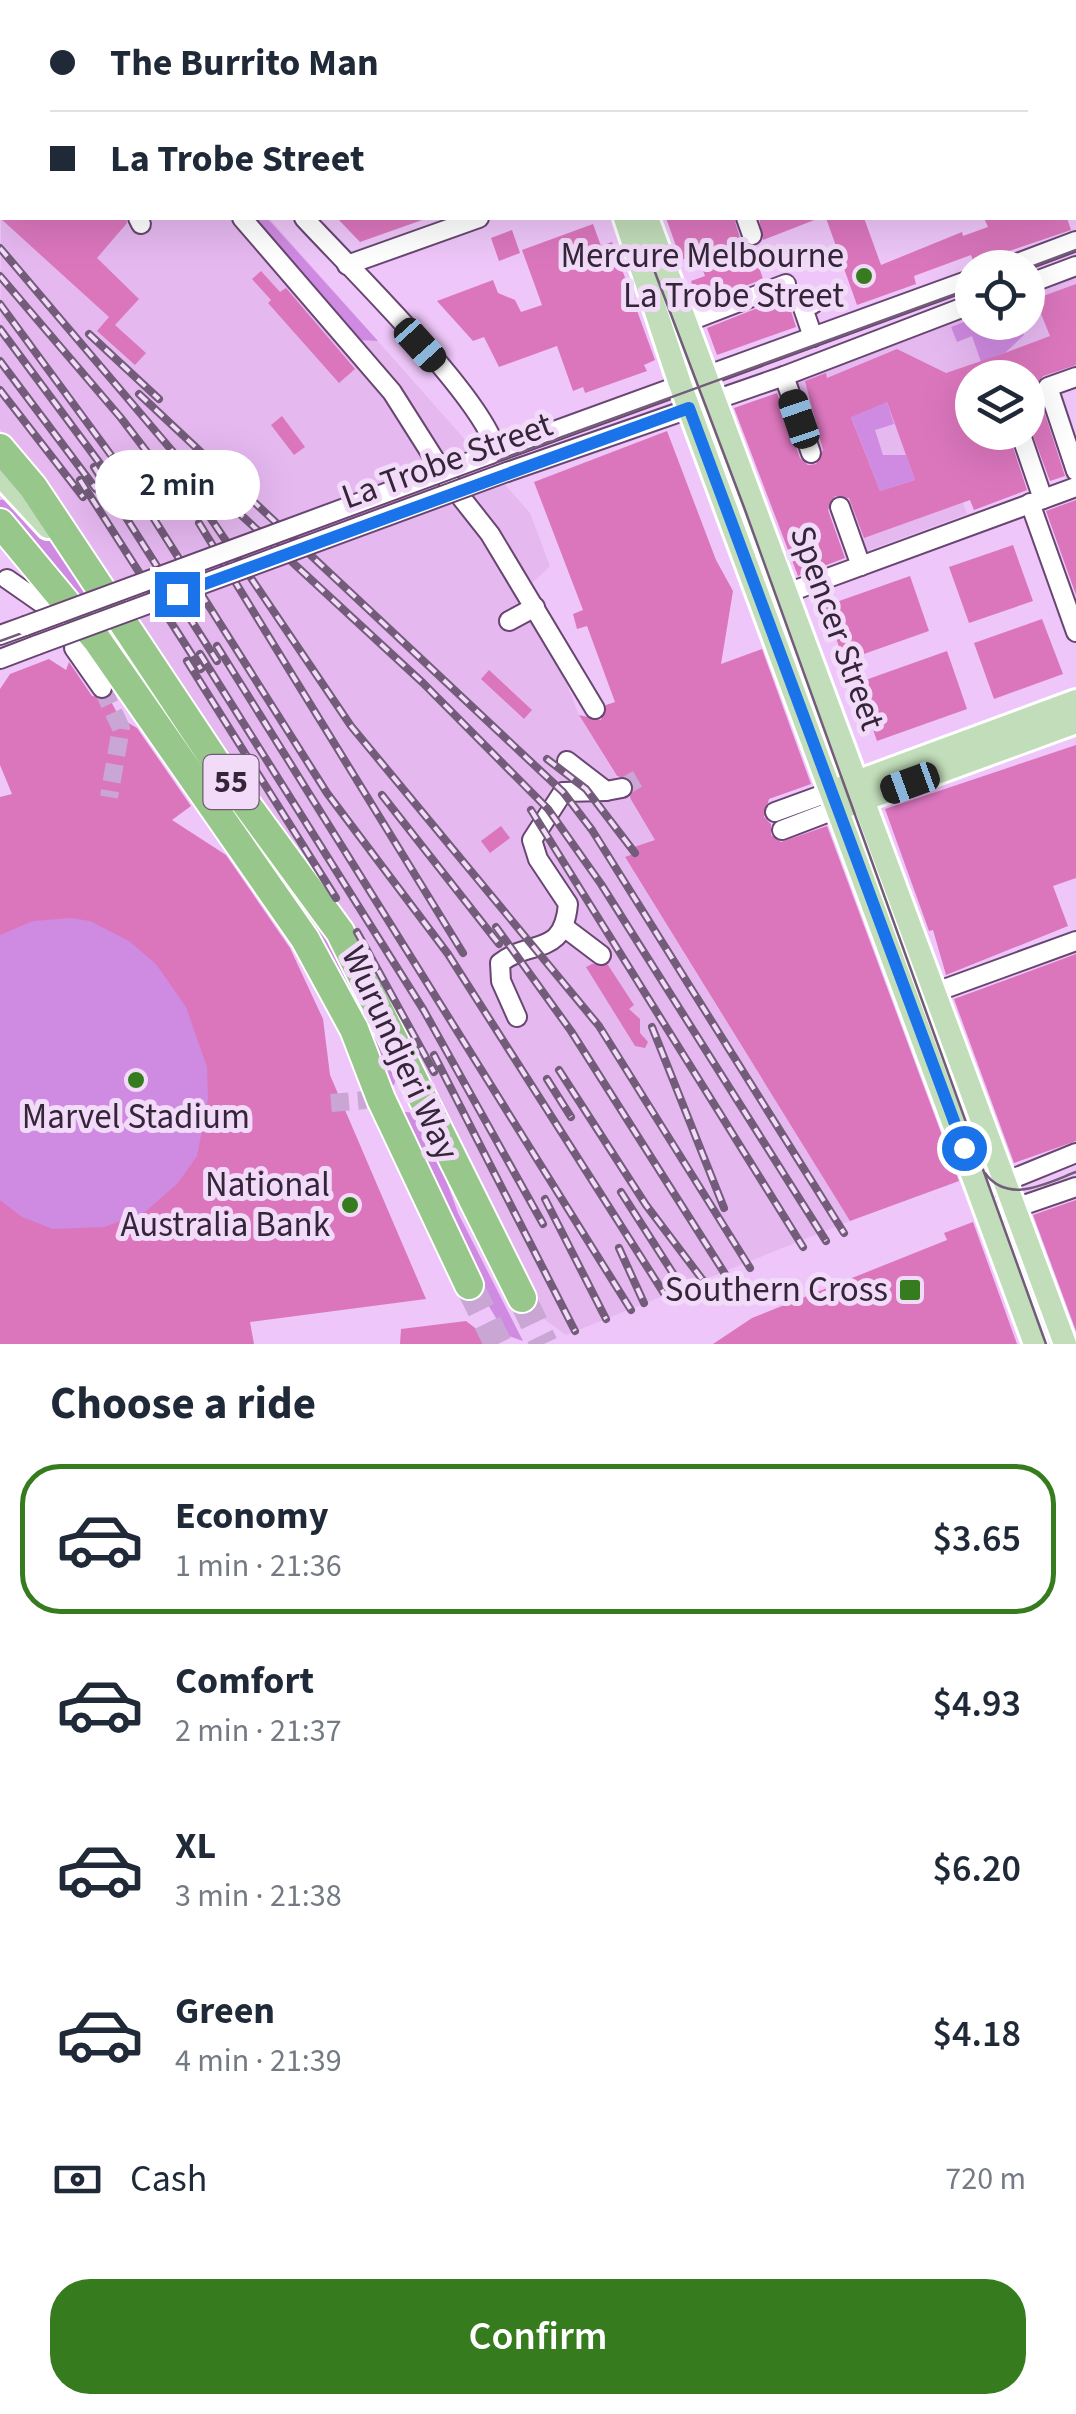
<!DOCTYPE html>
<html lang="en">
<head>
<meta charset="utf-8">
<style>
	:root { --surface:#fff; --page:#f6f6f7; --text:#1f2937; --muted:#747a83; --line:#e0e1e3; --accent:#367c1f }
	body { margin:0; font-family:"Source Sans 3",sans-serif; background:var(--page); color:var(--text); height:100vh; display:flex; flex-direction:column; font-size:38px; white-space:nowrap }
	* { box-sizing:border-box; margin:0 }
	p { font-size:32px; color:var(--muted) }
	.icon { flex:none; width:55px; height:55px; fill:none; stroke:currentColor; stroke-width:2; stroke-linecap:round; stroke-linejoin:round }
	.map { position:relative; height:1344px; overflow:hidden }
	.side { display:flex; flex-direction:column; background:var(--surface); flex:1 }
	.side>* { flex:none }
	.guide { position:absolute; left:0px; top:0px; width:1078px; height:220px; box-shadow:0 10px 40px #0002; display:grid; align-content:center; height:220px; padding:0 50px; background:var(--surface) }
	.fabs { position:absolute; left:955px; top:250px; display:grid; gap:20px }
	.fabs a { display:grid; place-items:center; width:90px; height:90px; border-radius:50%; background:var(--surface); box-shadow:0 10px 40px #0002; font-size:50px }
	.end { position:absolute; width:45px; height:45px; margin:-22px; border:12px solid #1a73e8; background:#fff; box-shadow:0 0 0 5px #fff }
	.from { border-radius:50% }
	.bubble { position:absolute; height:70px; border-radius:35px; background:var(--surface); box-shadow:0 10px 40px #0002; font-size:32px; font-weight:600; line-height:70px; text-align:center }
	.car { position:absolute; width:30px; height:60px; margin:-30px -15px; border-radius:12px; box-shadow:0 0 8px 2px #0007; background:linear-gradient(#222 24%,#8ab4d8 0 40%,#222 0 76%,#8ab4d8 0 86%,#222 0) }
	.guide b { display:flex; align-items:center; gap:35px; height:95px; font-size:38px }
	.guide b+b { border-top:2px solid var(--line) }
	.guide i { width:25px; height:25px; background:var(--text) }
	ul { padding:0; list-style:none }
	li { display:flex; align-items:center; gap:30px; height:150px; margin:0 20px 15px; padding:0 30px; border:5px solid transparent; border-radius:40px }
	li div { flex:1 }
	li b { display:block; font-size:38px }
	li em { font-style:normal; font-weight:600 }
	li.on { border-color:var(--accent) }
	li>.icon { width:90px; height:90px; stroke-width:1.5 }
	h2 { padding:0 50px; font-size:45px; line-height:120px }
	.pay { display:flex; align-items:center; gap:25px; height:110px; padding:0 50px; font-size:38px }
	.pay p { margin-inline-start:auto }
	.primary-button { display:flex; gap:20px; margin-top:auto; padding:20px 50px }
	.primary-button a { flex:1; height:115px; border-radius:40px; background:var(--accent); color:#fff; font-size:40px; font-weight:600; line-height:115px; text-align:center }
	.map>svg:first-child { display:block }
	.built { fill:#e5b8f0 }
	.green { fill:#cf8ae1 }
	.building { fill:#db76bd; fill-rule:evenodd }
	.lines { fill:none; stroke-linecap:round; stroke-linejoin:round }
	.minor-tunnel { stroke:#c9a6d3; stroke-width:18; stroke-dasharray:18 9; stroke-linecap:butt }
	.highway-tunnel { stroke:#c9a6d3; stroke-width:28; stroke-dasharray:28 14; stroke-linecap:butt }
	.minor-casing { stroke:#694672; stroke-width:22 }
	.major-casing { stroke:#fff; stroke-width:28 }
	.highway-casing { stroke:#fff; stroke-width:32 }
	.minor { stroke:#fff; stroke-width:18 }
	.major { stroke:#c1ddb9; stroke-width:22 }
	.highway { stroke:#98c78b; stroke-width:28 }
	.tram { stroke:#735b7a; stroke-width:2.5 }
	.rail-casing { stroke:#735b7a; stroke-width:8 }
	.rail { stroke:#f2daf9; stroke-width:4; stroke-dasharray:11; stroke-linecap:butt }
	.minor-bridge-casing { stroke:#694672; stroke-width:22; stroke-linecap:butt }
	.minor-bridge { stroke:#fff; stroke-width:18 }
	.route { stroke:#1a73e8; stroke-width:12 }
	.poi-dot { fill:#367c1f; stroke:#f2daf9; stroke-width:4 }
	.labels { text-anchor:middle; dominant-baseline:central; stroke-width:10; stroke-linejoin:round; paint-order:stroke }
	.shield { fill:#f2daf9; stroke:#6e5b73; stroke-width:2.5 }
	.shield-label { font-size:32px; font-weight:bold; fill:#352539 }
	.poi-label { font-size:35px; fill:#352539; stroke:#f2daf9; text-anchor:end }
	.street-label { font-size:35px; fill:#352539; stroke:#f2daf9 }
</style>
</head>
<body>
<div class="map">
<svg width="1076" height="1344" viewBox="0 0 1076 1344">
	<rect width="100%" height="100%" fill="#eec6f9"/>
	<g class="built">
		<path d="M2,21V218H269L530,513L550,566L528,587L579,715L655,840L635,847L636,853L625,858L850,1221L566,1335L540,1316L460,1137L437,1107L225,757L36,472L0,429Z"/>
		<path d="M1076,278V376L1028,393V378H972V432L1019,433L1021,438L949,464L967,514L853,556L789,382L972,315V322H1028V295Z"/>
	</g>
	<g class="green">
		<path d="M254,218H267L378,341L360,340Z"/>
		<path d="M972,319L1020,323L1024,335L1005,353L981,362L972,336L957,342L951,327Z"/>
		<path d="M887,402L894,424L875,430L883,455H906L915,480L880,491L847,406Z"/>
		<path d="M8,499L20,505L70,563L332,938L398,1072L394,1085L386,1087L342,990L0,511V500Z"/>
		<path d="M48,857L303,1095L0,1321V867Z"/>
		<path d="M395,1111L416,1113L424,1119L458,1213L523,1341L506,1335L477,1286Z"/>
	</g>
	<g class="building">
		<path d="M0,218H126L127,223L97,258L139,299L115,325L146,353L135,365L97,331L109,317Z"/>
		<path d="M337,218H425V219L360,242Z"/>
		<path d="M666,218H734L740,238L727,243L735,265L756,258L763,279L699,304L691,281L705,276L697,254L681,260Z"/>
		<path d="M759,218H817V219L763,240Z"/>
		<path d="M826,218H864L881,265L962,232L963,236L988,227L984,218H1067L1071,230L974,263L971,255L914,276L916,284L857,305Z"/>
		<path d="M593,224L601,246L612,242L655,360L644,365L647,371L585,393L583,387L573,391L557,346L499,367L484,337L473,341L437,301L493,280L498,293L515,300L521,312L542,305L522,250Z"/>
		<path d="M512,230L520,253L499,261L491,238Z"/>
		<path d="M261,271L280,292L286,288L355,369L339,383L268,303L271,300L252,279Z"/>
		<path d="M1076,284V365L1043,376L1036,386L1065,476L1050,481L1028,422V378H972V432H1008L1027,490L974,510L970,500L864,538L849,498L835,496L828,510L845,558L798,576L734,408L777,393L800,458L808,465L816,464L823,450L805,381L826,373L827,378L897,349L946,373L1005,353L1050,336L1035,299ZM887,402L915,480L880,491L851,417Z"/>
		<path d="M793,294L791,311L796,327L717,355L707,328Z"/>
		<path d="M282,416L305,447L294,455L271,425Z"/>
		<path d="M667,431L716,560L733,591L721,664L762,649L811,784L769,799L764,817L771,824V835L781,842L827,826L959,1181L850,1221L625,857L636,853L634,847L655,840L630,798L632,781L617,776L579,715L601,720L606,705L615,702L587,626L577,629L573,614L583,610L534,482Z"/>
		<path d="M1076,500V595L1046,511Z"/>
		<path d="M1013,545L1033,601L969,623L949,567Z"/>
		<path d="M910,576L929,631L844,661L825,606Z"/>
		<path d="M1042,619L1063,674L994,699L974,643Z"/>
		<path d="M947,651L967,709L877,741L857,683Z"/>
		<path d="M49,659L66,670L69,662L92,696L109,698L120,718L137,728L191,806L172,820L226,855L290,948L323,1019L330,1075L426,1299L250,1322L254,1344H0V1200L22,1217L53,1229L104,1227L145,1212L178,1183L197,1156L208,1099L207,1067L186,1007L156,964L129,941L90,921L71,918L33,921L0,935V797L12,794L0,765V689L10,674Z"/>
		<path d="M489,670L532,710L524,719L481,679Z"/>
		<path d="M1076,745V878L1053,886L1068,926L946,975L933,930L929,931L885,809Z"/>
		<path d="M501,826L510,838L490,853L481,841Z"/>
		<path d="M1076,954V1141L1014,1163L954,999Z"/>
		<path d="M592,964L608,965L634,1005L629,1009L640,1019V1033L648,1042L645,1048L635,1046L586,967Z"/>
		<path d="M1076,1200V1331L1033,1215Z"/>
		<path d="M973,1222L1017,1344H713L752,1318L947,1240L944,1233Z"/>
		<path d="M466,1321L496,1344H400L401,1329Z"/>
	</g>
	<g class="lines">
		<g class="minor-tunnel">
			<path d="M102,688L121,728L109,797"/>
			<path d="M622,788L639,778"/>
			<path d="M331,1103L366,1100"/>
		</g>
		<g class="highway-tunnel">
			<path d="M469,1285L498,1344"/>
			<path d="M522,1298L544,1344"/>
		</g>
		<g class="minor-casing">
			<g id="minor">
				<path d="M27,0L28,2"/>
				<path d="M130,0L131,2"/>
				<path d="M411,0L412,2"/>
				<path d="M921,0L922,2"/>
				<path d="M359,2L366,0"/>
				<path d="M438,2L445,0"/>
				<path d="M0,56L2,55"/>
				<path d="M138,218L141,224"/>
				<path d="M242,218L392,392L449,482L490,534L595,709"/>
				<path d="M304,218C346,264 485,399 496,451"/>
				<path d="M746,218L752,235"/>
				<path d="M347,265L479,218"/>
				<path d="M1004,268L1076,241"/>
				<path d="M1028,284L1076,266"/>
				<path d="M813,304L803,308L813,337"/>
				<path d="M687,322L786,284"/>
				<path d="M784,376L811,453"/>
				<path d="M1076,377L1048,387L1076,471"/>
				<path d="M1020,432L1043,499"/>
				<path d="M491,454L972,279"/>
				<path d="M507,472L784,376L972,304"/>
				<path d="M1030,503L1076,632"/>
				<path d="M840,507L861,566"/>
				<path d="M7,579L40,602"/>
				<path d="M787,593L1076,487"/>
				<path d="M509,621L535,607"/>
				<path d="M0,635L25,626"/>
				<path d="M74,648L102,688"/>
				<path d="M0,659L37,645"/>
				<path d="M567,761L606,791L622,788"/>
				<path d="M775,812L830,792"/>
				<path d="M782,830L837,809"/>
				<path d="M564,927L601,955"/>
				<path d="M911,1001L1076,941"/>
				<path d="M517,1017L501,981L500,963C532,938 563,958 568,904L538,859L532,840L563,792L606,791"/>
				<path d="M980,1192L1076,1153"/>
				<path d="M989,1217L1076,1187"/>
			</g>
		</g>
		<g class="major-casing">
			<g id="major">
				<path d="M543,0L544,2"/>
				<path d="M567,0L568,2"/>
				<path d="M0,2L4,0"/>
				<path d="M625,218L680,384L1035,1344"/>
				<path d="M647,218L1065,1344"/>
				<path d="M0,475L48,527"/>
				<path d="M843,787L1076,701"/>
				<path d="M849,805L1076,722"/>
			</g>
		</g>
		<g class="highway-casing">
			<g id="highway">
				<path d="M1003,0L1004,2"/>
				<path d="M1028,0L1029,2"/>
				<path d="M1075,129L1076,132"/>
				<path d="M1075,200L1076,203"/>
				<path d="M0,448L33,487L217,764L340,932L522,1298"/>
				<path d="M0,523L97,640L305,939L354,1029L381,1099L469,1285"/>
			</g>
		</g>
		<use href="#minor" class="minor"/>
		<use href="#major" class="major"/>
		<use href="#highway" class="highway"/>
		<g class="tram">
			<path d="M653,267L745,510L1046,1344"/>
			<path d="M1028,268L1076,250"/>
			<path d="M0,641L972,288"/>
			<path d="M985,1173C1008,1205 1047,1183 1076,1172"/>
		</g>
		<g class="rail-casing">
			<g id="rail">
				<path d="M0,248L174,453L423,683L548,809L601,884L826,1241"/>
				<path d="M0,276L121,418L179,494"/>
				<path d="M0,304L130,481L327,793L448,954L665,1295"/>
				<path d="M0,329L107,473"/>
				<path d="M89,334L159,399"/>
				<path d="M0,361L96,489"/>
				<path d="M0,390L83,497"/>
				<path d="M139,394L563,792L592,830L844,1233"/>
				<path d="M94,467L217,661"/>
				<path d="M178,470L351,726L599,1026L750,1268"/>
				<path d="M80,480L201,669"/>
				<path d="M199,523L463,953"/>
				<path d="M217,646L631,1310"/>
				<path d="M200,654L423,1009L543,1224"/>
				<path d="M187,661L336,898"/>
				<path d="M547,759L586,789L635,853"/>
				<path d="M382,795L499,944"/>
				<path d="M531,810L803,1247"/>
				<path d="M496,927L571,1031L725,1274"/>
				<path d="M357,932L434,1072"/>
				<path d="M652,1027L724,1208"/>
				<path d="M434,1055L575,1331"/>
				<path d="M559,1070L646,1205L705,1283"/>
				<path d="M547,1079L571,1117"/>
				<path d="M621,1192L683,1289"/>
				<path d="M545,1199L606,1319"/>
				<path d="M619,1248L644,1303"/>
			</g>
		</g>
		<use href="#rail" class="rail"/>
		<g class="minor-bridge-casing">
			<g id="minor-bridge">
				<path d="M25,626L491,454"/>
				<path d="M37,645L507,472"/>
			</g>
		</g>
		<use href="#minor-bridge" class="minor-bridge"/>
	</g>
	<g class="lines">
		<path class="route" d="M177,594L689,408L964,1148"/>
	</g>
	<g class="poi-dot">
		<circle cx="864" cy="276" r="10"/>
		<circle cx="136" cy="1080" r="10"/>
		<circle cx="350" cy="1205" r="10"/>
		<rect x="898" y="1278" width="24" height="24" rx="5"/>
	</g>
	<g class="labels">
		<rect class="shield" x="203.5" y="755" width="55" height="54" rx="8"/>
		<g class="shield-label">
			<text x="231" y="782">55</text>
		</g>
		<g class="poi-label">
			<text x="844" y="256">Mercure Melbourne<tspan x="844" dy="40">La Trobe Street</tspan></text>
			<text x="136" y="1117" text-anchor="middle">Marvel Stadium</text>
			<text x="330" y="1185">National<tspan x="330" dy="40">Australia Bank</tspan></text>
			<text x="888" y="1290">Southern Cross</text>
		</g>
		<g class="street-label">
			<text transform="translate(447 461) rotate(-20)">La Trobe Street</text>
			<text transform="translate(837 628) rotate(70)">Spencer Street</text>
			<text transform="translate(400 1053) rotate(65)">Wurundjeri Way</text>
		</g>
	</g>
</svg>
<div class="fabs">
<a><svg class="icon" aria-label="locate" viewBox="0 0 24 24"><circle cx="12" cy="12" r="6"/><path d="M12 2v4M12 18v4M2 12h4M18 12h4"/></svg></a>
<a><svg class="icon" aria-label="layers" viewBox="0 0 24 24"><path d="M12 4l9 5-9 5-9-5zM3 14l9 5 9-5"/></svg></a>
</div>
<i class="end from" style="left:964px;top:1148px"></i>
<i class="end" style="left:177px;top:594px"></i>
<div class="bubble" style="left:95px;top:450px;width:165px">2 min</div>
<i class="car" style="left:420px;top:345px;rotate:138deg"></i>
<i class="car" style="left:799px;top:419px;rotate:341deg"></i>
<i class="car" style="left:910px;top:783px;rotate:250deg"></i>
<div class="guide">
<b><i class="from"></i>The Burrito Man</b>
<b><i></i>La Trobe Street</b>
</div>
</div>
<section class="side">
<h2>Choose a ride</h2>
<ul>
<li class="on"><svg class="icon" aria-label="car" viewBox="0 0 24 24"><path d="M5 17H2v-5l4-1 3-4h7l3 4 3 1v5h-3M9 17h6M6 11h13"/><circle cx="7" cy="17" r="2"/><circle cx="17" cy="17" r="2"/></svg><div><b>Economy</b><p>1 min · 21:36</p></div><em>$3.65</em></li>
<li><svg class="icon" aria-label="car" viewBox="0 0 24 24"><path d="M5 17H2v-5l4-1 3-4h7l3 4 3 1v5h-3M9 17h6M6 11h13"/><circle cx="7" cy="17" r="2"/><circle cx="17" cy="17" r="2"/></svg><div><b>Comfort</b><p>2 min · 21:37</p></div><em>$4.93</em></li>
<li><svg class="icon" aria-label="car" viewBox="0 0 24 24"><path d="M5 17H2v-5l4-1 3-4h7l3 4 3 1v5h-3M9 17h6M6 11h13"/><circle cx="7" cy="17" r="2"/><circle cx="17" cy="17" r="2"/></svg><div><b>XL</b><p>3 min · 21:38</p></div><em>$6.20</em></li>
<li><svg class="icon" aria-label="car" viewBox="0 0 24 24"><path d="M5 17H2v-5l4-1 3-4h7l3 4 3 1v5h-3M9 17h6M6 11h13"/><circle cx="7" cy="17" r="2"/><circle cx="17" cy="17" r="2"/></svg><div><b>Green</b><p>4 min · 21:39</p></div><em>$4.18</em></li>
</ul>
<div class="pay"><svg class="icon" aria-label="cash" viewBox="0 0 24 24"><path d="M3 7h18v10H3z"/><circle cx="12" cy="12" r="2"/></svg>Cash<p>720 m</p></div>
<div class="primary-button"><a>Confirm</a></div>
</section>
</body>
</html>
